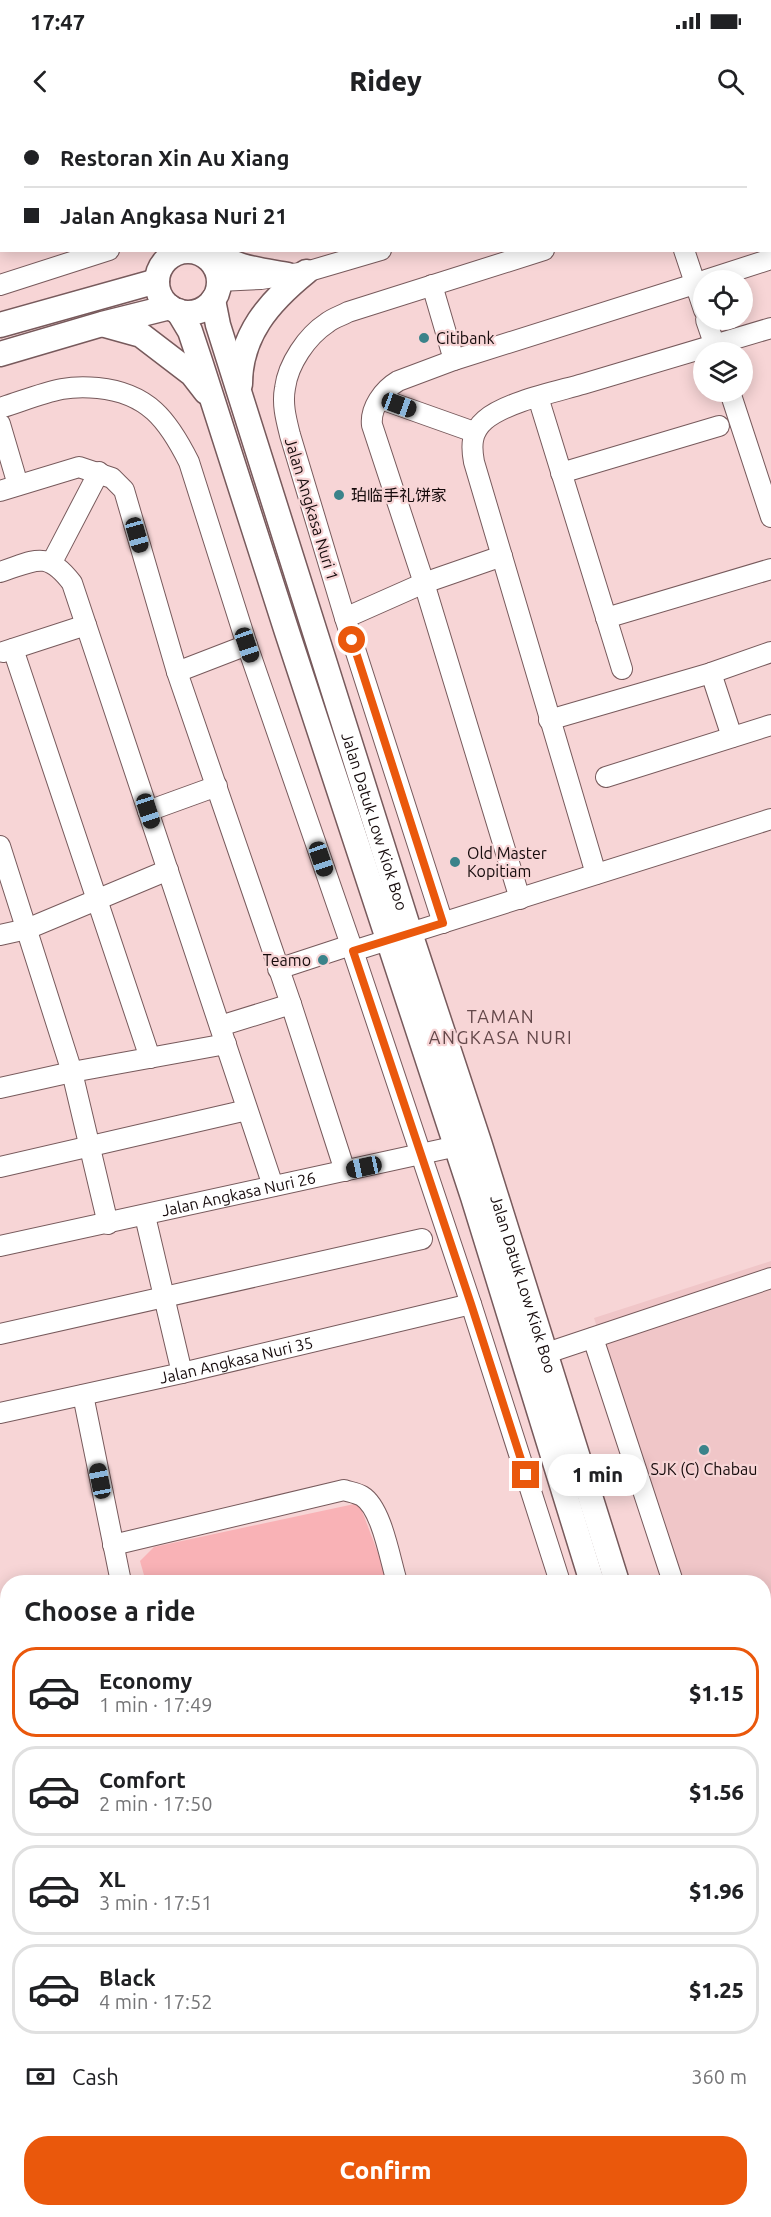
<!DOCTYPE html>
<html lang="en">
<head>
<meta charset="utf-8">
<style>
	:root { --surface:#fff; --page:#f2f2f2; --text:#202124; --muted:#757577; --line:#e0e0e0; --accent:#ea580c }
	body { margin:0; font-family:Ubuntu,"Noto Sans SC",sans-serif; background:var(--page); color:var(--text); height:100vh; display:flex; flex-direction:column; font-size:22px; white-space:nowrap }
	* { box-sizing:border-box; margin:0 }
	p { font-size:20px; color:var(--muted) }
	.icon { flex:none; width:33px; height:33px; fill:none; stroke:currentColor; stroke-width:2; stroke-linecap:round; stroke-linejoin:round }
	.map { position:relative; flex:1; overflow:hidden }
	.drawer { position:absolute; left:0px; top:1455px; width:771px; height:642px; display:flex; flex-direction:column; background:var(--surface); border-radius:24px 24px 0 0; box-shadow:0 3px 15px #0003 }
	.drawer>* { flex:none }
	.banner { position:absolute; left:0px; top:0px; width:771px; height:132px; box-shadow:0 3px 15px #0003; display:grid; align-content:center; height:132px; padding:0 24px; background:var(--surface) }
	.tools { position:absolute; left:693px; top:150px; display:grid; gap:12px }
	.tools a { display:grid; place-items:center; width:60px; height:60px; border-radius:50%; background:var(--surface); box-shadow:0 3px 15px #0003; font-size:30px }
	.end { position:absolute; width:27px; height:27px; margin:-14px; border:8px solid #ea580c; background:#fff; box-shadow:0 0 0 3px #fff }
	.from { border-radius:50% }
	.bubble { position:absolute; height:42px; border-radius:21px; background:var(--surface); box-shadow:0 3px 15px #0003; font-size:20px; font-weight:800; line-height:42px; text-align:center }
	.car { position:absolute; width:18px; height:36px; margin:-18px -9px; border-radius:8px; box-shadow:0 0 4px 2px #0007; background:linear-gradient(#222 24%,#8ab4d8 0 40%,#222 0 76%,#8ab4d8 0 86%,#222 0) }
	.banner b { display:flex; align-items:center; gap:21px; height:57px; font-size:22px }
	.banner b+b { border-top:2px solid var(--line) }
	.banner i { width:15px; height:15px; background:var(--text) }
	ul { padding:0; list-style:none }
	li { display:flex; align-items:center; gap:18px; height:90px; margin:0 12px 9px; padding:0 12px; border:3px solid var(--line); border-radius:24px }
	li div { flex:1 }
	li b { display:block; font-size:22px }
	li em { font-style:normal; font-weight:800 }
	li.current { border-color:var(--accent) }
	li>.icon { width:54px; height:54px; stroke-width:1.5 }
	h2 { padding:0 24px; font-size:27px; line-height:72px }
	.pay { display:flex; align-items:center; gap:15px; height:66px; padding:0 24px; font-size:22px }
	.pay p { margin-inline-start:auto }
	.button { display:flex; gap:12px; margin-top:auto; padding:12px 24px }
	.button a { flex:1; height:69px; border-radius:24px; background:var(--accent); color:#fff; font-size:24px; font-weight:800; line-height:69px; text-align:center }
	.status { display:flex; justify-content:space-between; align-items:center; height:42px; padding:0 30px; background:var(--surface); direction:ltr }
	.status svg { height:16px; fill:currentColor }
	header { display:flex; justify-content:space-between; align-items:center; height:78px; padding:0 24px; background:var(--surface); font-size:27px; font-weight:800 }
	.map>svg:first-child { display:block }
	.built { fill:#f0c6c8 }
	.green { fill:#f9b2b6 }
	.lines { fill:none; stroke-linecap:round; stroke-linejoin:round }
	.stream { stroke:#36949d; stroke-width:5 }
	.minor-casing { stroke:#775a5c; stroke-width:22 }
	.major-casing { stroke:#775a5c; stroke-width:27 }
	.minor { stroke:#fff; stroke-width:20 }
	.major { stroke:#fff; stroke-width:24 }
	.route { stroke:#ea580c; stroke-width:8 }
	.poi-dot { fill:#3b838a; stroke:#f7d5d6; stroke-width:2 }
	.labels { text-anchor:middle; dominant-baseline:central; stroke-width:4.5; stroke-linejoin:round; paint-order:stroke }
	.poi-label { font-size:16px; fill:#160b0c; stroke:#f7d5d6; text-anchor:start }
	.street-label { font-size:16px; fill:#160b0c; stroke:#f7d5d6 }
	.neighbourhood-label { font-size:18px; letter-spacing:1.5px; fill:#64484a; stroke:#f7d5d6 }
</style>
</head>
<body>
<div class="status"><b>17:47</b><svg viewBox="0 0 49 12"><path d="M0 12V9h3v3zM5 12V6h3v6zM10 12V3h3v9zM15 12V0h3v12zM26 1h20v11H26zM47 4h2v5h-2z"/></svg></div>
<header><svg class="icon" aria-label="back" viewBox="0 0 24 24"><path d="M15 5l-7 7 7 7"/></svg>Ridey<svg class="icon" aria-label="search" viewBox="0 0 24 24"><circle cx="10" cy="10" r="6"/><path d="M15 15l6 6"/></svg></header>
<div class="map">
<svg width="771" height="2097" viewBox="0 0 771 2097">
	<rect width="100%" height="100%" fill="#f7d5d6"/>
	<path class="built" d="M771,1141V1603L764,1606V1462H680L594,1198Z"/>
	<path class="green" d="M359,1383L389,1462H146L140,1441L154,1427Z"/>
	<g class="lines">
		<path class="stream" d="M0,1778L8,1782"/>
		<g class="minor-casing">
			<g id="minor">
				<path d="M104,0V2"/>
				<path d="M212,0V2"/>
				<path d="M303,0L304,2"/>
				<path d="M382,0V2"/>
				<path d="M519,2L523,0"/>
				<path d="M770,13H771"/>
				<path d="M770,60L771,59"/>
				<path d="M0,88L2,87"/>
				<path d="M684,130L704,190"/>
				<path d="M706,160L771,139"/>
				<path d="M219,161L261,159L306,152L381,130"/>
				<path d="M0,165L109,130"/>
				<path d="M432,165L454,240"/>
				<path d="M706,200L717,232"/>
				<path d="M730,272L771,397"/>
				<path d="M538,277L622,549"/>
				<path d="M381,279L474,312"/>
				<path d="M0,288C20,282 41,273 62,269C73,267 87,267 98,268C148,273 168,300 189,342L247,525L351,825L471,1184L560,1462"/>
				<path d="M0,304L18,365"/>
				<path d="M561,353L719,306"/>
				<path d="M0,371L79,347L112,358L124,370L177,552L291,884L345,1051"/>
				<path d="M52,442L99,352"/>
				<path d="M0,452C35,441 46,429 72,463L273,1066"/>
				<path d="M345,498L424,463L502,436"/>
				<path d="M606,498L771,449"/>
				<path d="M13,529L150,938"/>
				<path d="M3,532L86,505"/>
				<path d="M177,552L247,525"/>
				<path d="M711,553L732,617"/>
				<path d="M549,600L711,553L771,532"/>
				<path d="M606,657L771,605"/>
				<path d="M148,691L217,666"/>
				<path d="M0,726L72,952L108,1104"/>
				<path d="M596,754L474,342C471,326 471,312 485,300C506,282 555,272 583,264C645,245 708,227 771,208"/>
				<path d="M520,779L424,463L372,305C370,288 383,270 398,261L454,240L704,161"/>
				<path d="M443,803L345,498L290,315C286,299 282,284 285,268C288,244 307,216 327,203C333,198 341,196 348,192L544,130"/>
				<path d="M0,815L27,809L168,750"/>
				<path d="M353,831L771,699"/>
				<path d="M278,849L351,825"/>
				<path d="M220,906L291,884"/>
				<path d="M0,968L72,952L226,924"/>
				<path d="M0,1047L247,990"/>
				<path d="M145,1096L182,1253"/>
				<path id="s1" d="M0,1126L471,1023"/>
				<path d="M0,1214L422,1119"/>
				<path d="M593,1218L673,1462"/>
				<path d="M532,1238L771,1158"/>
				<path d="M83,1275L121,1462"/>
				<path id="s2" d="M0,1293L182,1253L471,1184"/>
				<path d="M113,1425L344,1370C350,1372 357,1373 362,1376C382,1388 390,1440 397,1462"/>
				<path d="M764,1624L771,1621"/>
				<path d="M0,1633L8,1636"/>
				<path d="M0,1873L8,1877"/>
				<path d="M0,1944L8,1924"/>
				<path d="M357,2090L369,2097"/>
				<path d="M106,2097L112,2090"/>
				<path d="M554,2097L580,2090"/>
			</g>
		</g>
		<g class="major-casing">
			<g id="major">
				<path d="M129,0L130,2"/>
				<path d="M161,0V2"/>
				<path d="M210,130C233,148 261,150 288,155"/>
				<circle cx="188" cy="162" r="31"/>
				<path id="s3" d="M213,180L218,205L410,813L479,1022L617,1462"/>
				<path d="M178,191L190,211L200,241L287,512L473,1077L592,1462"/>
				<path d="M0,205L157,161"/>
				<path d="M105,205L141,215L192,254L206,272"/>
				<path d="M0,234L102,204L170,187"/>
				<path d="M240,264C240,215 269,182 306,152"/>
				<path d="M764,1933L771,1956"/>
				<path d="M764,2021L771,2047"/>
			</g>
		</g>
		<use href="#minor" class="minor"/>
		<use href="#major" class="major"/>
	</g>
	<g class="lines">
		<path class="route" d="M352,520L443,803L353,831L471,1184L526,1355"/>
	</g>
	<g class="poi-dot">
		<circle cx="424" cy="218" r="6"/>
		<circle cx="339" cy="375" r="6"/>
		<circle cx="455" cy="742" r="6"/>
		<circle cx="323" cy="840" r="6"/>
		<circle cx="704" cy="1330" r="6"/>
	</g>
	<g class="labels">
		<g class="poi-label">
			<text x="436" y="218">Citibank</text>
			<text x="351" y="375">珀临手礼饼家</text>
			<text x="467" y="733">Old Master<tspan x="467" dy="18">Kopitiam</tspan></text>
			<text x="311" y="840" text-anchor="end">Teamo</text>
			<text x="704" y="1349" text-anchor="middle">SJK (C) Chabau</text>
		</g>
		<g class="street-label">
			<text transform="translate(312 389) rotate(73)">Jalan Angkasa Nuri 1</text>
			<text stroke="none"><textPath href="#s3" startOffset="546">Jalan Datuk Low Kiok Boo</textPath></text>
			<text stroke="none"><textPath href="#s1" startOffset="244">Jalan Angkasa Nuri 26</textPath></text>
			<text stroke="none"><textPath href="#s3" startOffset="1032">Jalan Datuk Low Kiok Boo</textPath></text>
			<text stroke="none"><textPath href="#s2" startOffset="242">Jalan Angkasa Nuri 35</textPath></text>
		</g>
		<g class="neighbourhood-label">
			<text x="501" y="896">TAMAN<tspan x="501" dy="21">ANGKASA NURI</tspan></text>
		</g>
	</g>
</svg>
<div class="tools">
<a><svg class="icon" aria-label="locate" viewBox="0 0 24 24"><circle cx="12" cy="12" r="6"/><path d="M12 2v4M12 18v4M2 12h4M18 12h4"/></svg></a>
<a><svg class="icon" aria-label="layers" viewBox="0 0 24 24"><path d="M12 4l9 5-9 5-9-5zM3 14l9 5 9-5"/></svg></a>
</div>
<i class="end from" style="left:352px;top:520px"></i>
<i class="end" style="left:526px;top:1355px"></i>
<div class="bubble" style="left:548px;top:1334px;width:99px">1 min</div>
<i class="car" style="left:399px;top:285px;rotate:110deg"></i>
<i class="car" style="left:137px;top:415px;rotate:164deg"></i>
<i class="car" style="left:247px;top:525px;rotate:161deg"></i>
<i class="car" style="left:148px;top:691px;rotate:162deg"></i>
<i class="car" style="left:321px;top:739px;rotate:161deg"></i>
<i class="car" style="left:364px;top:1047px;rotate:258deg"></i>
<i class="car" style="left:100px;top:1361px;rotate:349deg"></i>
<div class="banner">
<b><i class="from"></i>Restoran Xin Au Xiang</b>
<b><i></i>Jalan Angkasa Nuri 21</b>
</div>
<section class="drawer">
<h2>Choose a ride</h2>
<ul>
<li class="current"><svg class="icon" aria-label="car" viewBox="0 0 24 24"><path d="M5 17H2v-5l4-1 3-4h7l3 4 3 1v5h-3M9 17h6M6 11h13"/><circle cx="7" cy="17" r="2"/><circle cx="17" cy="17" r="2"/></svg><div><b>Economy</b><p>1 min · 17:49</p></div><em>$1.15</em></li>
<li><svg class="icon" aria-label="car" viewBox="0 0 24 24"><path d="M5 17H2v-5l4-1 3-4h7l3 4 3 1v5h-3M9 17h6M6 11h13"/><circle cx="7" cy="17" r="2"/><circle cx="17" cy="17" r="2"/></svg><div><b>Comfort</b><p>2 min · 17:50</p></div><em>$1.56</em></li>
<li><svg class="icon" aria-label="car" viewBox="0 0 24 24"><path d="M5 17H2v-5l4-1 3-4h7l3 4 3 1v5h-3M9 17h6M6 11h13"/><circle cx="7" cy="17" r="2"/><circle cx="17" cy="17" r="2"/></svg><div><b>XL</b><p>3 min · 17:51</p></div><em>$1.96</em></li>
<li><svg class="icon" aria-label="car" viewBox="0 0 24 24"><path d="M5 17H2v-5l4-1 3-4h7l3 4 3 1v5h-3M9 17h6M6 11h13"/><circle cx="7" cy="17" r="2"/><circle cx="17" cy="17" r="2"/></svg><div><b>Black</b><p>4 min · 17:52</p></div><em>$1.25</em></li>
</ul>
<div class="pay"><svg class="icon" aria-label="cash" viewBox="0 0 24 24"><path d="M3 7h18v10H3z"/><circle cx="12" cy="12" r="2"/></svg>Cash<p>360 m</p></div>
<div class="button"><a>Confirm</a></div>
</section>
</div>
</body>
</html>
